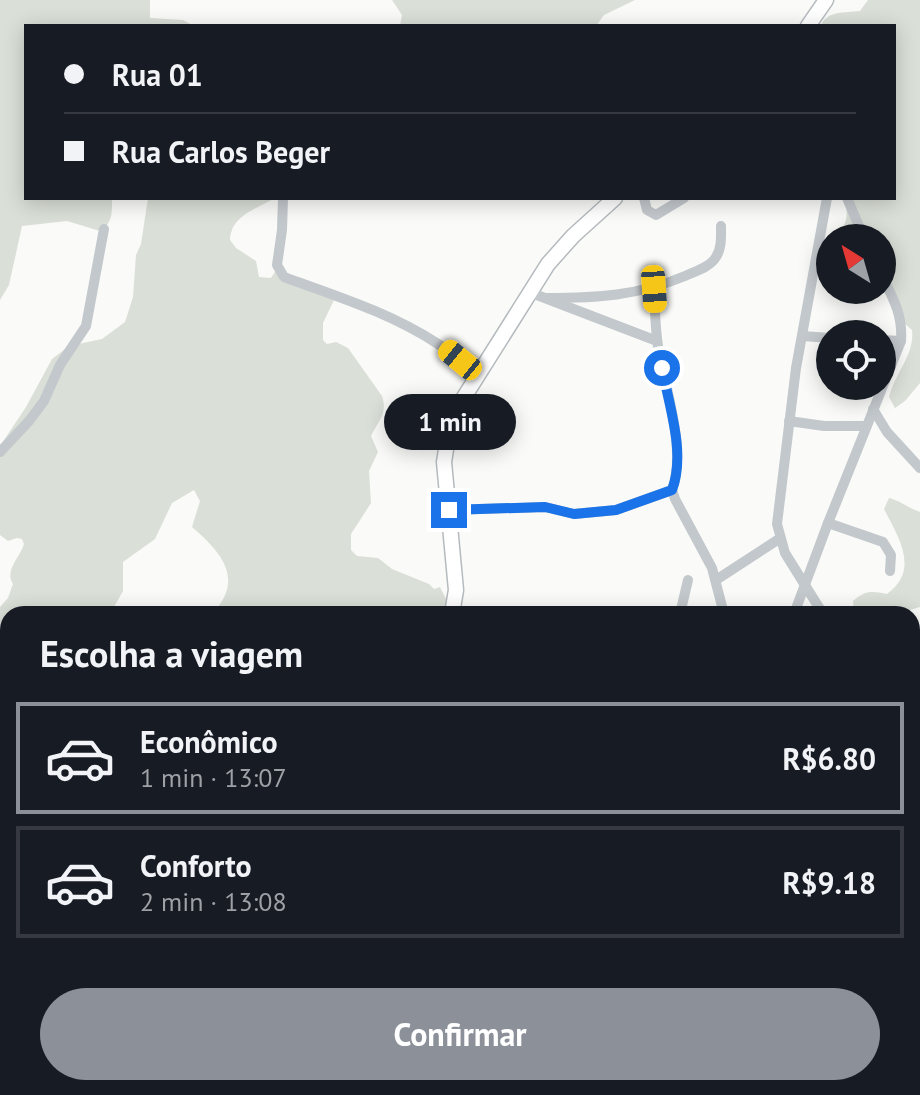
<!DOCTYPE html>
<html lang="pt">
<head>
<meta charset="utf-8">
<style>
	:root { --surface:#171b24; --page:#242831; --text:#f1f3f6; --muted:#9ea1a6; --line:#363941; --accent:#8c9099 }
	body { margin:0; font-family:"PT Sans",sans-serif; background:var(--page); color:var(--text); height:100vh; display:flex; flex-direction:column; font-size:30px; white-space:nowrap }
	* { box-sizing:border-box; margin:0 }
	p { font-size:26px; color:var(--muted) }
	.icon { flex:none; width:44px; height:44px; fill:none; stroke:currentColor; stroke-width:2; stroke-linecap:round; stroke-linejoin:round }
	.map { position:relative; flex:1; overflow:hidden }
	.side { position:absolute; left:0px; top:606px; width:920px; height:490px; display:flex; flex-direction:column; background:var(--surface); border-radius:24px 24px 0 0; box-shadow:0 4px 20px #0003 }
	.side>* { flex:none }
	.banner { position:absolute; left:24px; top:24px; width:872px; height:176px; border-radius:0px; box-shadow:0 4px 20px #0003; display:grid; align-content:center; height:176px; padding:0 40px; background:var(--surface) }
	.needle { width:52px; rotate:323deg }
	.tools { position:absolute; left:816px; top:224px; display:grid; gap:16px }
	.tools a { display:grid; place-items:center; width:80px; height:80px; border-radius:50%; background:var(--surface); box-shadow:0 4px 20px #0003; font-size:40px }
	.end { position:absolute; width:36px; height:36px; margin:-18px; border:10px solid #1a73e8; background:#fff; box-shadow:0 0 0 4px #fff }
	.from { border-radius:50% }
	.bubble { position:absolute; height:56px; border-radius:28px; background:var(--surface); box-shadow:0 4px 20px #0003; font-size:26px; font-weight:800; line-height:56px; text-align:center }
	.car { position:absolute; width:24px; height:48px; margin:-24px -12px; border-radius:10px; box-shadow:0 0 6px 2px #0007; background:linear-gradient(#f5c518 24%,#345 0 40%,#f5c518 0 76%,#345 0 86%,#f5c518 0) }
	.banner b { display:flex; align-items:center; gap:28px; height:76px; font-size:30px }
	.banner b+b { border-top:2px solid var(--line) }
	.banner i { width:20px; height:20px; background:var(--text) }
	ul { padding:0; list-style:none }
	li { display:flex; align-items:center; gap:24px; height:112px; margin:0 16px 12px; padding:0 24px; border:4px solid var(--line); border-radius:0px }
	li div { flex:1 }
	li b { display:block; font-size:30px }
	li em { font-style:normal; font-weight:800 }
	li.on { border-color:var(--accent) }
	li>.icon { width:72px; height:72px; stroke-width:1.5 }
	h2 { padding:0 40px; font-size:36px; line-height:96px }
	.action { display:flex; gap:16px; margin-top:auto; padding:16px 40px }
	.action a { flex:1; height:92px; border-radius:48px; background:var(--accent); color:#fff; font-size:32px; font-weight:800; line-height:92px; text-align:center }
	.map>svg:first-child { display:block }
	.green { fill:#dadfd7 }
	.lines { fill:none; stroke-linecap:round; stroke-linejoin:round }
	.stream { stroke:#bbc7cb; stroke-width:2 }
	.river { stroke:#bbc7cb; stroke-width:14 }
	.major-casing { stroke:#b5babe; stroke-width:17 }
	.minor { stroke:#c3c8cc; stroke-width:10 }
	.major { stroke:#fff; stroke-width:14 }
	.route { stroke:#1a73e8; stroke-width:10 }
</style>
</head>
<body>
<div class="map">
<svg width="920" height="1095" viewBox="0 0 920 1095">
	<rect width="100%" height="100%" fill="#fafaf8"/>
	<g class="green">
		<path d="M0,0H150V18L183,20L194,26H26V198H112C112,212 113,223 100,231L67,221L22,226L9,285L0,300Z"/>
		<path d="M392,0H635L604,15L596,26H400L402,15Z"/>
		<path d="M868,0H920V383L905,401L895,408L889,397C895,373 915,354 912,330L903,322L882,285V238H857L850,234L836,237C846,224 849,218 845,202L847,198H894V26H821C827,10 845,13 860,11Z"/>
		<path d="M148,198H275C257,209 231,215 230,240L236,248L256,261L259,277L271,278L278,267L292,284L334,300L323,323V340L327,344L336,342L348,348L382,396C388,414 378,421 371,436L378,452L369,471L371,503L351,534V550L357,556L378,558L392,569L429,584L434,589L440,587L446,599L448,611L445,614H212C245,579 222,553 192,527L200,501L194,490L172,503L155,539L123,562V591L110,614H8V699L0,691V607L8,598L13,584C4,570 20,558 24,544L22,539L17,538L8,541L0,535V446L26,407L52,359L69,346L102,339L125,322L133,297L136,255L141,244Z"/>
		<path d="M889,498C901,501 908,508 920,512V607L896,614H854L853,601C865,590 872,591 887,594C920,570 899,538 884,509Z"/>
		<path d="M920,859V1095H118L124,1091L122,1088H912V869Z"/>
	</g>
	<g class="lines">
		<g class="stream">
			<path d="M0,792L8,803"/>
			<path d="M170,1088L174,1095"/>
		</g>
		<g class="river">
			<path d="M912,924L920,936"/>
			<path d="M180,1095L195,1088"/>
		</g>
		<g class="major-casing">
			<g id="major">
				<path d="M808,26L826,0"/>
				<path d="M452,614L456,590L444,462L448,437L461,402L548,264L573,236L615,198"/>
				<path d="M0,998L8,987"/>
			</g>
		</g>
		<g class="minor">
			<path d="M283,198L282,230L277,265L284,277C336,296 391,313 438,344C452,353 465,365 477,375"/>
			<path d="M644,198L647,210L656,215L684,198"/>
			<path d="M847,198L864,238"/>
			<path d="M654,289C655,308 655,327 658,346C665,388 687,450 672,490"/>
			<path d="M529,292L657,341"/>
			<path d="M546,298C597,298 637,296 685,276C696,271 710,267 716,257C722,248 721,236 721,226"/>
			<path d="M803,336L830,338"/>
			<path d="M882,340L901,341"/>
			<path d="M873,409L887,432L920,468"/>
			<path d="M789,421L824,426H866"/>
			<path d="M0,452L29,421L44,401L60,365L86,326L104,229"/>
			<path d="M449,510L545,507L574,514L616,510L672,490L675,499L712,568L724,614"/>
			<path d="M828,523L883,542L891,555L890,571"/>
			<path d="M716,580L779,539"/>
			<path d="M680,614L688,580"/>
			<path d="M794,614L828,523L901,341C903,315 893,298 882,276"/>
			<path d="M823,614L785,553L777,524L796,368L827,198"/>
			<path d="M0,695L8,701"/>
			<path d="M912,810L920,813"/>
		</g>
		<use href="#major" class="major"/>
	</g>
	<g class="lines">
		<path class="route" d="M449,510L545,507L574,514L616,510L672,490C686,453 669,406 662,368"/>
	</g>
</svg>
<div class="tools">
<a><svg class="needle" viewBox="-14 -14 28 28"><path d="M0-13l5 13h-10z" fill="#e53935"/><path d="M0 13l5-13h-10z" fill="#9ea1a6"/></svg></a>
<a><svg class="icon" aria-label="locate" viewBox="0 0 24 24"><circle cx="12" cy="12" r="6"/><path d="M12 2v4M12 18v4M2 12h4M18 12h4"/></svg></a>
</div>
<i class="end from" style="left:662px;top:368px"></i>
<i class="end" style="left:449px;top:510px"></i>
<div class="bubble" style="left:384px;top:394px;width:132px">1 min</div>
<i class="car" style="left:654px;top:289px;rotate:176deg"></i>
<i class="car" style="left:460px;top:360px;rotate:309deg"></i>
<div class="banner">
<b><i class="from"></i>Rua 01</b>
<b><i></i>Rua Carlos Beger</b>
</div>
<section class="side">
<h2>Escolha a viagem</h2>
<ul>
<li class="on"><svg class="icon" aria-label="car" viewBox="0 0 24 24"><path d="M5 17H2v-5l4-1 3-4h7l3 4 3 1v5h-3M9 17h6M6 11h13"/><circle cx="7" cy="17" r="2"/><circle cx="17" cy="17" r="2"/></svg><div><b>Econômico</b><p>1 min · 13:07</p></div><em>R$6.80</em></li>
<li><svg class="icon" aria-label="car" viewBox="0 0 24 24"><path d="M5 17H2v-5l4-1 3-4h7l3 4 3 1v5h-3M9 17h6M6 11h13"/><circle cx="7" cy="17" r="2"/><circle cx="17" cy="17" r="2"/></svg><div><b>Conforto</b><p>2 min · 13:08</p></div><em>R$9.18</em></li>
</ul>
<div class="action"><a>Confirmar</a></div>
</section>
</div>
</body>
</html>
